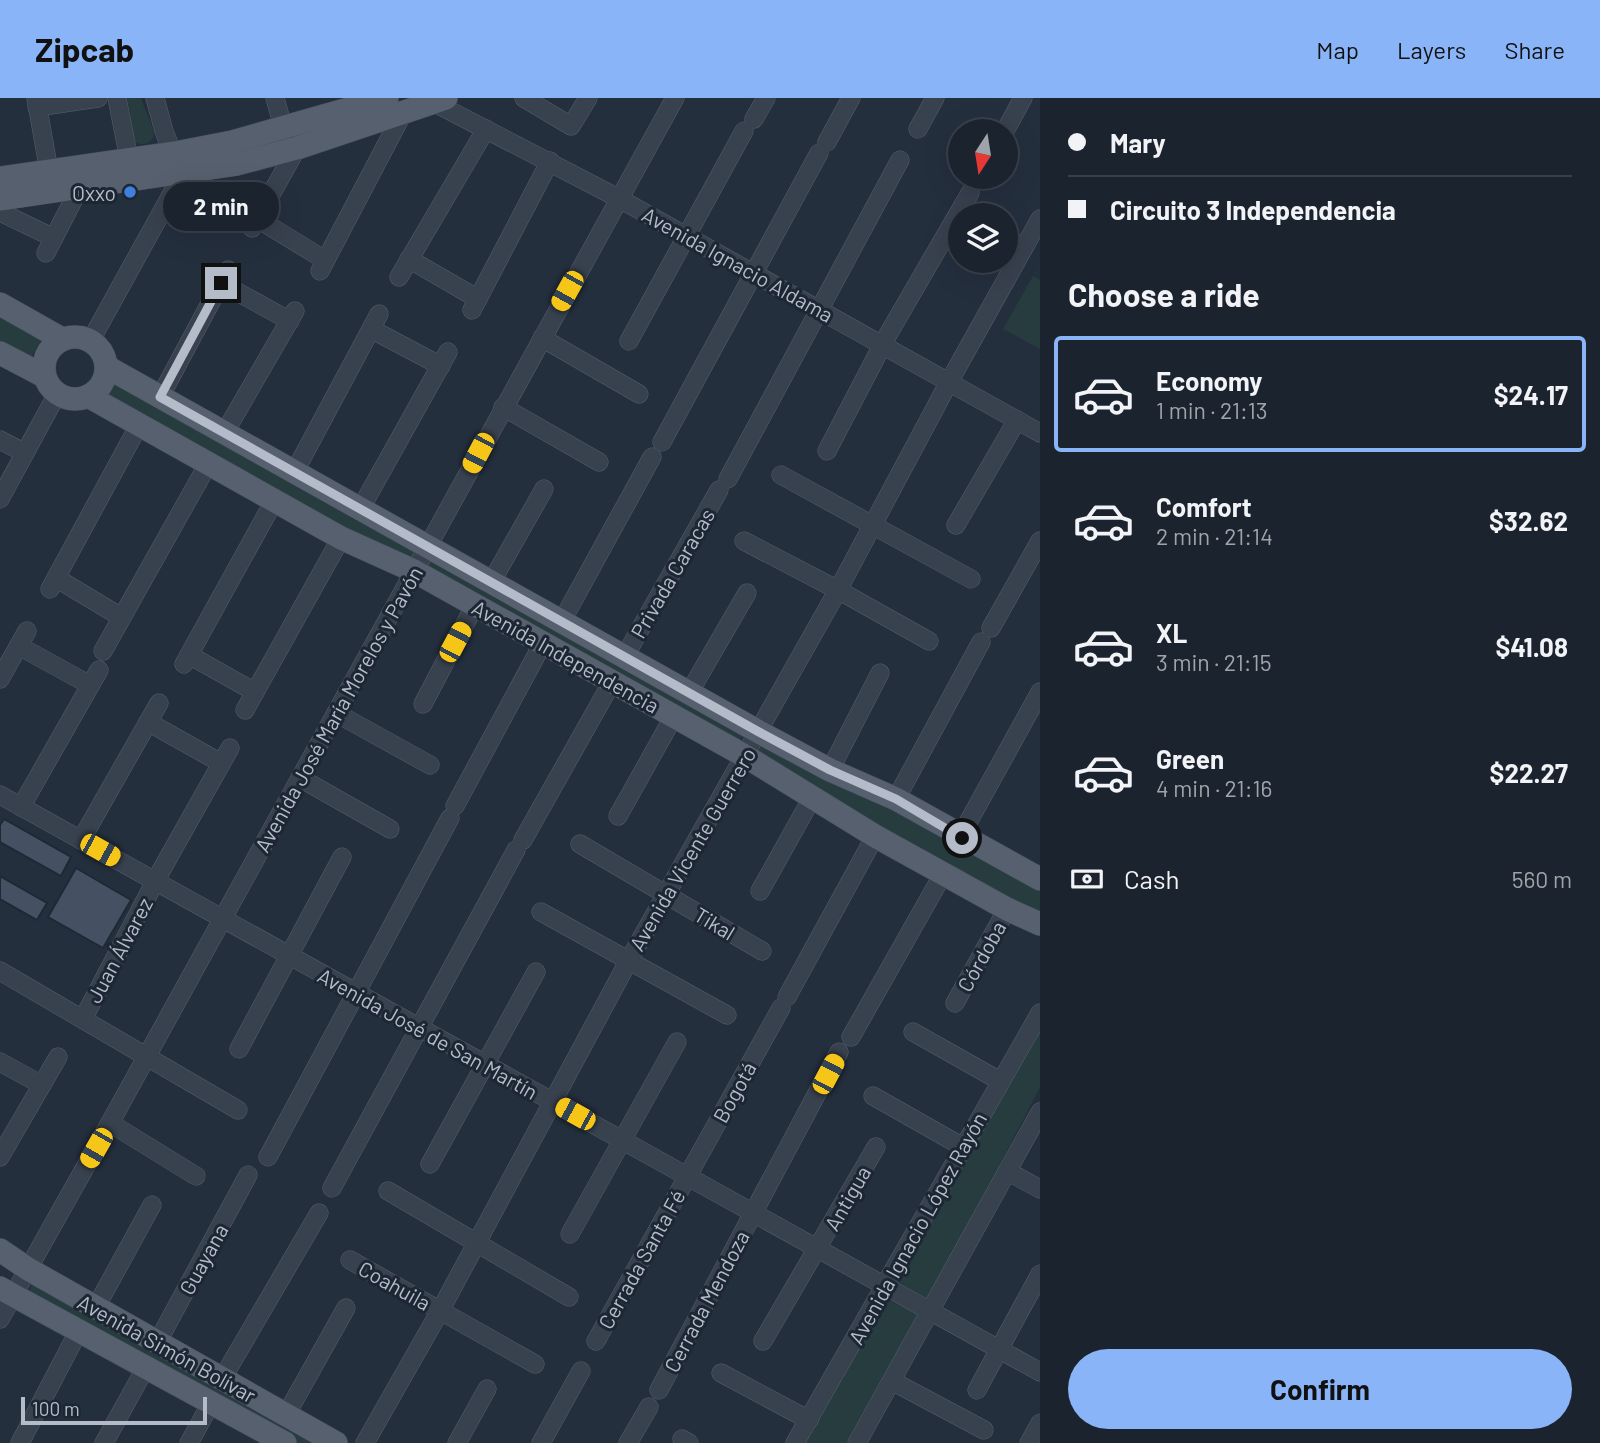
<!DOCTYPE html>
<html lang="en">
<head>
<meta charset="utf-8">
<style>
	:root { --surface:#1b232e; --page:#282f3a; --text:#f1f3f6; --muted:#a0a4aa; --line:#39404a; --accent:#8ab4f8 }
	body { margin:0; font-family:Barlow,sans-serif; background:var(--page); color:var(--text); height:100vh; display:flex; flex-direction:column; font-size:26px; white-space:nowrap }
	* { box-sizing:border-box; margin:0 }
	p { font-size:23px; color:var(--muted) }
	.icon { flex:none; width:38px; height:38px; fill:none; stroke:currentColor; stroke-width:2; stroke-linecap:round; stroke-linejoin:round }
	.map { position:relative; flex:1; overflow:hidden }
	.side { display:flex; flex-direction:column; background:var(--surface); width:560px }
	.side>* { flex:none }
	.top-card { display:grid; align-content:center; height:154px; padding:0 28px; background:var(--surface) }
	.needle { width:46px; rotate:192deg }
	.tools { position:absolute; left:948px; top:21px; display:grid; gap:14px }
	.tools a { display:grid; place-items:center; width:70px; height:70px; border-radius:50%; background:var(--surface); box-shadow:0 7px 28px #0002,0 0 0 2px var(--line); font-size:35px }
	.scale { position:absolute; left:21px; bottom:18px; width:186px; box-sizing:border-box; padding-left:7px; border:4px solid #b4bcc9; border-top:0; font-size:19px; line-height:24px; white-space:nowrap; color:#b4bcc9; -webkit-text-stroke:5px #1d2633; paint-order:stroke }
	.end { position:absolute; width:32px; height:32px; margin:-16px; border:9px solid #b4bcc9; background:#111; box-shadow:0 0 0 4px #111 }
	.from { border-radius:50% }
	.bubble { position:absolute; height:49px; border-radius:24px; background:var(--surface); box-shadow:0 7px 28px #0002,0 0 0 2px var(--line); font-size:23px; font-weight:700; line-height:49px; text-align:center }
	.car { position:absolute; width:21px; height:42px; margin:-21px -10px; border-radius:9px; box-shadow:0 0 5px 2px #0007; background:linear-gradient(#f5c518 24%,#345 0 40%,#f5c518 0 76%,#345 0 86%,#f5c518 0) }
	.top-card b { display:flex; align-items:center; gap:24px; height:66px; font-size:26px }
	.top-card b+b { border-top:2px solid var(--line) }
	.top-card i { width:18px; height:18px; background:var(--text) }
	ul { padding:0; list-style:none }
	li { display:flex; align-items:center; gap:21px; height:116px; margin:0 14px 10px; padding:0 14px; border:4px solid transparent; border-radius:7px }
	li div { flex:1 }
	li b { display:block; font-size:26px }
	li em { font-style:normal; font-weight:700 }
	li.active { border-color:var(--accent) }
	li>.icon { width:63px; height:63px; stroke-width:1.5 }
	h2 { padding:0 28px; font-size:32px; line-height:84px }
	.pay { display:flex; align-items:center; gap:18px; height:77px; padding:0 28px; font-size:26px }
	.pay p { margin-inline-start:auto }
	.action { display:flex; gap:14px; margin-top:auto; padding:14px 28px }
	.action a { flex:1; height:80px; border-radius:42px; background:var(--accent); color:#111; font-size:28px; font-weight:700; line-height:80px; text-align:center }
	header { display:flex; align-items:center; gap:42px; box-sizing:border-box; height:98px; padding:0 35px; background:var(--accent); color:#111 }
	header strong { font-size:33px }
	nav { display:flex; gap:38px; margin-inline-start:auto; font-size:24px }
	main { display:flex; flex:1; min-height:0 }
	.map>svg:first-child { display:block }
	.green { fill:#263c3f }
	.building { fill:#455162; stroke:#1f2835; stroke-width:2 }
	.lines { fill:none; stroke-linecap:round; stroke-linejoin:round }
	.minor-casing { stroke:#565f6c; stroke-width:19 }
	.major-casing { stroke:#414a57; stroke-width:24 }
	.minor { stroke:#38414e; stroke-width:18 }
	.major { stroke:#56606e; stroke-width:23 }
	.route { stroke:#b4bcc9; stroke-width:9 }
	.shop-dot { fill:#3f7fe0; stroke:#1d2633; stroke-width:2.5 }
	.labels { text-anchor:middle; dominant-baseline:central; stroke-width:6; stroke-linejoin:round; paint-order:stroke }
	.poi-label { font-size:21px; fill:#b4bcc9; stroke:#1d2633; text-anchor:end }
	.street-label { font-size:21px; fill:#b4bcc9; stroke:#1d2633 }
</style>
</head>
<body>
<header>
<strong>Zipcab</strong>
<nav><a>Map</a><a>Layers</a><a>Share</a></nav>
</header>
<main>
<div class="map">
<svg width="1040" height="1345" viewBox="0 0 1040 1345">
	<rect width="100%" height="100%" fill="#242f3e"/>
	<g class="green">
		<path d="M127,0H141C143,8 155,32 154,36C152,49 135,49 129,38C126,32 131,28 131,22C131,15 128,7 127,0Z"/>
		<path d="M1033,178L1040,182V251L1003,231Z"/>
		<path d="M0,214L43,239L30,261L0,245Z"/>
		<path d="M111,282L419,452L411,465L101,299Z"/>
		<path d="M431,459L746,634L738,644L422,472Z"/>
		<path d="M761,648L880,701L1040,790V818L880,734L758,654Z"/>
		<path d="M1040,931V989L930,1202L899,1184Z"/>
		<path d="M34,1181L317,1345H298L101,1234L27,1198Z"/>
		<path d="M885,1201L918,1216L846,1345H806Z"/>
	</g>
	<g class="building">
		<path d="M4,721L71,759L61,778L0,744V727Z"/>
		<path d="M76,770L131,802L103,850L48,819Z"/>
		<path d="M0,778L47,805L37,822L0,801Z"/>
	</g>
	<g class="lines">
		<g class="minor-casing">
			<g id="minor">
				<path d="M36,0L49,73"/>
				<path d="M117,0L129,61"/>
				<path d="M275,0L283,29"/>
				<path d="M432,0L433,4L618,100L1040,335"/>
				<path d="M524,0L571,28L588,0"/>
				<path d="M37,9L98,0"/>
				<path d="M754,21L766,0"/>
				<path d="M918,31L935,0"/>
				<path d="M1005,33L1023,0"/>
				<path d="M827,44L851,0"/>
				<path d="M0,114L54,140"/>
				<path d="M258,121L325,162"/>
				<path d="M252,130L297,50"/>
				<path d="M46,155L79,91"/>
				<path d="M409,161L478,201"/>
				<path d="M320,173L404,13"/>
				<path d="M399,179L486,31"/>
				<path d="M221,185L290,223"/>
				<path d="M472,212L550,63"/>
				<path d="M371,231L441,268"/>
				<path d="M542,240L639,296"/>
				<path d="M91,242L176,88C180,62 172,56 164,33C161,22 158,11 155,0"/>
				<path d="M629,243L744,33"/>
				<path d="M160,299L228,172"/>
				<path d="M503,309L599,364"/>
				<path d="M225,334L295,213"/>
				<path d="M0,342L25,355"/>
				<path d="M662,344L819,55"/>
				<path d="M827,353L886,240L970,95"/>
				<path d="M295,373L379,216"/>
				<path d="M781,377L971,481"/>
				<path d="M728,381L900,62"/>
				<path d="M0,401L57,296"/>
				<path d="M361,410L448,254"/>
				<path d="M956,427L1017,322"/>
				<path d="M744,443L838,492L929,543"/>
				<path d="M56,480L121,519"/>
				<path d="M492,483L544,391"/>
				<path d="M50,491L139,327"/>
				<path d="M562,523L652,359"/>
				<path d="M991,530L1040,443"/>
				<path d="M19,548L90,587"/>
				<path d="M103,553L208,366"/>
				<path d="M189,557L255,594"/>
				<path d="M625,558L719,392"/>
				<path d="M184,566L274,403"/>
				<path d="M0,581L27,533"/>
				<path d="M689,595L747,495"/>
				<path d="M423,606L475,507"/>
				<path d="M245,612L341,440"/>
				<path d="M336,615L430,667"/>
				<path d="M148,624L221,665"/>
				<path d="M830,672L880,575"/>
				<path d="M300,680L390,731"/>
				<path d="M0,697L1040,1274"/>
				<path d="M896,701L981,544"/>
				<path d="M455,708L543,545"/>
				<path d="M21,709L99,572"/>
				<path d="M618,718L674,618"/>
				<path d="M960,739L1040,594"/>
				<path d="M81,742L159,605"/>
				<path d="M523,742L612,584"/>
				<path d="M580,746L762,853"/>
				<path d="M760,793L812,700"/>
				<path d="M541,814L727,917"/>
				<path d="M0,873L238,1012"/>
				<path d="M787,899L875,738"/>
				<path d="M955,905L1007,811"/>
				<path d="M83,921L158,778L230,650"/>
				<path d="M913,934L1000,983"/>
				<path d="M851,939L943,776"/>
				<path d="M239,951L342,759"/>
				<path d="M0,964L42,987"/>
				<path d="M873,998L963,1049"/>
				<path d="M110,1025L196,1078"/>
				<path d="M0,1059L58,959"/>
				<path d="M268,1059L450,720"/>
				<path d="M430,1066L536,874"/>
				<path d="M1007,1073L1040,1091"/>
				<path d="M332,1090L516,752"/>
				<path d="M388,1093L569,1199"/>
				<path d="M570,1136L677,944"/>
				<path d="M350,1162L535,1266"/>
				<path d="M96,1209L152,1107"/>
				<path d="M0,1221L110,1025L675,0"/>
				<path d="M596,1243L781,910"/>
				<path d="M763,1243L876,1049"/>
				<path d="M157,1245L248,1077"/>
				<path d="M721,1275L809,1322"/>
				<path d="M222,1281L319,1115"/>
				<path d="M892,1283L984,1332"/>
				<path d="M659,1292L839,954"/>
				<path d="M977,1292L1040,1176"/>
				<path d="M286,1317L346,1210"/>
				<path d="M682,1341L689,1345"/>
				<path d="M20,1345L79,1232"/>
				<path d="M104,1345L146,1269"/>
				<path d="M189,1345L211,1305"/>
				<path d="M365,1345L440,1213L629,862L838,492L949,284L1040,121"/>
				<path d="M457,1345L487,1291"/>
				<path d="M541,1345L581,1273"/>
				<path d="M628,1345L649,1309"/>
				<path d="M795,1345L1040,915"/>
				<path d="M857,1345L1040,1014"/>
				<path d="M1029,1345L1040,1325"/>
			</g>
		</g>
		<g class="major-casing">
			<g id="major">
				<path d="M0,80L175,55L232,44L387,0"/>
				<path d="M0,101L237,66L297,50L446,0"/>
				<path d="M0,206L62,241"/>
				<circle cx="75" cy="270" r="31"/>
				<path d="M0,255L44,278"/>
				<path d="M107,269L759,634L830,672L896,701L1040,781"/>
				<path d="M88,298L341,440L414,473L745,658L875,738L1007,811L1040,826"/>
				<path d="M0,1152L28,1171L336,1345"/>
				<path d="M0,1190L285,1345"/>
			</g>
		</g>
		<use href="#minor" class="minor"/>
		<use href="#major" class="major"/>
	</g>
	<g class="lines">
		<path class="route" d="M221,185L160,299L759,634L830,672L896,701L962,740"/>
	</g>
	<circle class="shop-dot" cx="130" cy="94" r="7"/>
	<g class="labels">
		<g class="poi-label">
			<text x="116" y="94">Oxxo</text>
		</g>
		<g class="street-label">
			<text transform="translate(738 166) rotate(29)">Avenida Ignacio Aldama</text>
			<text transform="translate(672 475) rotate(-60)">Privada Caracas</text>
			<text transform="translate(566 558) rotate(29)">Avenida Independencia</text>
			<text transform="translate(338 611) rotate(-61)">Avenida José María Morelos y Pavón</text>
			<text transform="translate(692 751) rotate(-60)">Avenida Vicente Guerrero</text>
			<text transform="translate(715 825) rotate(31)">Tikal</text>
			<text transform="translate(119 852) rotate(-62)">Juan Álvarez</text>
			<text transform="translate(981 858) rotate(-61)">Córdoba</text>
			<text transform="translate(428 935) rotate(29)">Avenida José de San Martín</text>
			<text transform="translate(734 994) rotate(-61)">Bogotá</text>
			<text transform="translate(847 1100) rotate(-60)">Antigua</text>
			<text transform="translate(917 1130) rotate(-61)">Avenida Ignacio López Rayón</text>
			<text transform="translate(203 1161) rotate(-61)">Guayana</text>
			<text transform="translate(641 1161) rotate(-61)">Cerrada Santa Fé</text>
			<text transform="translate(395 1187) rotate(29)">Coahuila</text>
			<text transform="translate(706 1203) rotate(-62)">Cerrada Mendoza</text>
			<text transform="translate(167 1250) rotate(29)">Avenida Simón Bolívar</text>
		</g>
	</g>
</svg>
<div class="tools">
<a><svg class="needle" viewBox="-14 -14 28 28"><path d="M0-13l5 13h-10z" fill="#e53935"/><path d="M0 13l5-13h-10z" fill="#a0a4aa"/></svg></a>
<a><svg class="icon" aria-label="layers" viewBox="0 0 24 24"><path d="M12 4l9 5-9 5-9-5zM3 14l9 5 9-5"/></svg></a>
</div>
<div class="scale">100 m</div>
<i class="end from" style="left:962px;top:740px"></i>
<i class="end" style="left:221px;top:185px"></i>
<div class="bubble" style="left:163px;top:84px;width:116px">2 min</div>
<i class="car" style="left:567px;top:193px;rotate:209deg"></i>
<i class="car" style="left:478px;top:355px;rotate:208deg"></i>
<i class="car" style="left:455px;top:544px;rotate:28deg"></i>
<i class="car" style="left:100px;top:752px;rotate:119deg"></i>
<i class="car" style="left:828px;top:976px;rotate:28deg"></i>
<i class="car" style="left:575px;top:1016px;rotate:299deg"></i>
<i class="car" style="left:96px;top:1050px;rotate:210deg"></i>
</div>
<section class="side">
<div class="top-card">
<b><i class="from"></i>Mary</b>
<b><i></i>Circuito 3 Independencia</b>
</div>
<h2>Choose a ride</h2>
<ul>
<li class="active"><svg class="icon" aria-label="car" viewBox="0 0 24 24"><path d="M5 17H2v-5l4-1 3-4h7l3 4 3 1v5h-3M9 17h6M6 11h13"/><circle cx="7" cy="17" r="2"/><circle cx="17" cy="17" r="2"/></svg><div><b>Economy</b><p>1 min · 21:13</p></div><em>$24.17</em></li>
<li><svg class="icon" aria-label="car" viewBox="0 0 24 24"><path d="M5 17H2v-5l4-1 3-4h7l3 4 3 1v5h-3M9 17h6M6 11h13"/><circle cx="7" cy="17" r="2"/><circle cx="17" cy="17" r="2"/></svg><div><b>Comfort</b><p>2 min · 21:14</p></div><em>$32.62</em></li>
<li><svg class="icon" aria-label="car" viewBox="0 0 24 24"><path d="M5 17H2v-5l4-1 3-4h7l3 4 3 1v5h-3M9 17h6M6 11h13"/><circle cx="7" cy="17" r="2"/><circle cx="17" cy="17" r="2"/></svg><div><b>XL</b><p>3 min · 21:15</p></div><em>$41.08</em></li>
<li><svg class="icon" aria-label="car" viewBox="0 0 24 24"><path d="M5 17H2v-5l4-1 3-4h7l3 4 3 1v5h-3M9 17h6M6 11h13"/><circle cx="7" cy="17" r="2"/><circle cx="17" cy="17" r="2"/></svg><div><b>Green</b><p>4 min · 21:16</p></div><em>$22.27</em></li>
</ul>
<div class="pay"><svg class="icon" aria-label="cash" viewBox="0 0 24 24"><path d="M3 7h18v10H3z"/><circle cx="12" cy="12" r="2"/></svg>Cash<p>560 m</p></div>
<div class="action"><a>Confirm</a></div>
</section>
</main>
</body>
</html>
